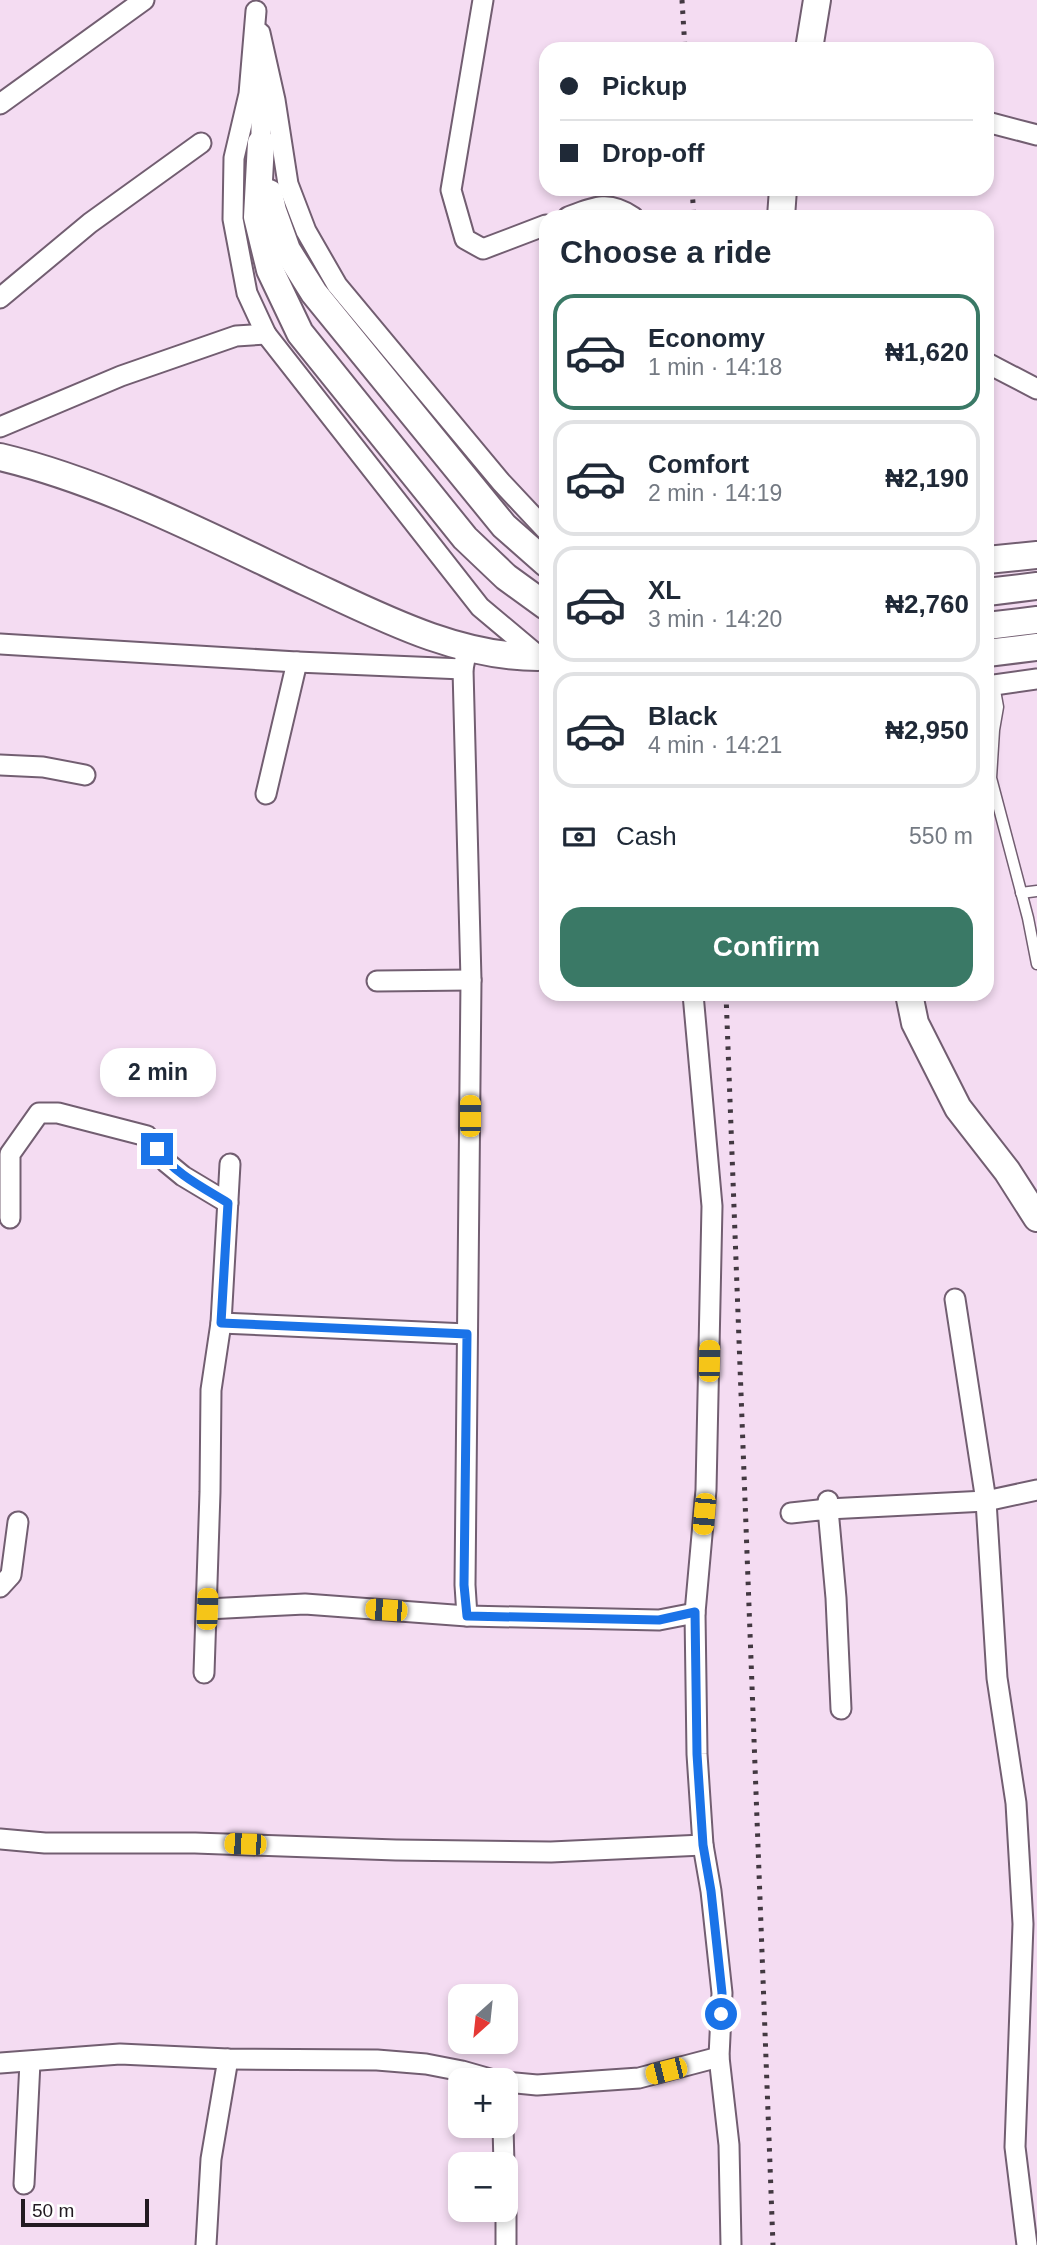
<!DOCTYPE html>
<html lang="en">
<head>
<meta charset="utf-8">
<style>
	:root { --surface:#fff; --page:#f6f6f7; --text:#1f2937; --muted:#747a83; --line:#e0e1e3; --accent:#3a7966 }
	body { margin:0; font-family:Helvetica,sans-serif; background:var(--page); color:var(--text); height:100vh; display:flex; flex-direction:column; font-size:26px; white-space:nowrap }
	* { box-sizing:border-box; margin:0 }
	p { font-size:23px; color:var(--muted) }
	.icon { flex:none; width:38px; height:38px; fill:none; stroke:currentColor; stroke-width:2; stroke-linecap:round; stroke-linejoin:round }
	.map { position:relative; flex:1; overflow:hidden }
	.panel { position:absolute; left:539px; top:210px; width:455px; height:791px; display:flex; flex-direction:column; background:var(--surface); border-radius:21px; box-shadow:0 4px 10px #0003 }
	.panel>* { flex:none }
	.top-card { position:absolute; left:539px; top:42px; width:455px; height:154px; border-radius:21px; box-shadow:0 4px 10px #0003; display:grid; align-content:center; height:154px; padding:0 21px; background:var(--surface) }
	.needle { width:46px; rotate:207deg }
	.buttons { position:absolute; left:448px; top:1984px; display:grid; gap:14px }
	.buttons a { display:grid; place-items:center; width:70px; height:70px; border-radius:14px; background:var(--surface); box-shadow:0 4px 10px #0003; font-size:35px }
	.scale { position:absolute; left:21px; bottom:18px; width:128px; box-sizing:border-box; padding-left:7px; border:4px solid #221a21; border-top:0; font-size:19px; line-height:24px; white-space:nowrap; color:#221a21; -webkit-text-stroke:5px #fff; paint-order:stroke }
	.end { position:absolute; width:32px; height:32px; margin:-16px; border:9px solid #1a73e8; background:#fff; box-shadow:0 0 0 4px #fff }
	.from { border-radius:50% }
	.bubble { position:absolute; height:49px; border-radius:21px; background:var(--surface); box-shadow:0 4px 10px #0003; font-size:23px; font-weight:700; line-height:49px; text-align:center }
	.car { position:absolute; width:21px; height:42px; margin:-21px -10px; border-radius:9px; box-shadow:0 0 5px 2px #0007; background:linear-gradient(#f5c518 24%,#345 0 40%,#f5c518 0 76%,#345 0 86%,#f5c518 0) }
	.top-card b { display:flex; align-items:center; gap:24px; height:66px; font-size:26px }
	.top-card b+b { border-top:2px solid var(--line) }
	.top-card i { width:18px; height:18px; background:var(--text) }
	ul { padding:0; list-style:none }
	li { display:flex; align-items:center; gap:21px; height:116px; margin:0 14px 10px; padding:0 7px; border:4px solid var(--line); border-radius:21px }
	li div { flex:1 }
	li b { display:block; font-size:26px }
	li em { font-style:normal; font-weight:700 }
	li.active { border-color:var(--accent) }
	li>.icon { width:63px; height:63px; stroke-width:1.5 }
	h2 { padding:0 21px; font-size:32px; line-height:84px }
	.pay { display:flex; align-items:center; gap:18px; height:77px; padding:0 21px; font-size:26px }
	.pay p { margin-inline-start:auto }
	.cta { display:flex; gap:14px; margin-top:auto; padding:14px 21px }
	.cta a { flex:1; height:80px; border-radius:21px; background:var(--accent); color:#fff; font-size:28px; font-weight:700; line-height:80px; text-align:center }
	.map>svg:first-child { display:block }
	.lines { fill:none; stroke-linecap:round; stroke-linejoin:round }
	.lane-casing { stroke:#725e71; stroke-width:13 }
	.street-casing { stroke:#725e71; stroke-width:23 }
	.secondary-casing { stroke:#725e71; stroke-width:30 }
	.lane { stroke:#fff; stroke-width:10 }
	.street { stroke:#fff; stroke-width:19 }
	.secondary { stroke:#fff; stroke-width:26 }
	.rail { stroke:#423841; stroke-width:5; stroke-dasharray:3.5 7; stroke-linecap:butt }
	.route { stroke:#1a73e8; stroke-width:9 }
</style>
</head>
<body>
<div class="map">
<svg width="1037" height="2245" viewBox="0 0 1037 2245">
	<rect width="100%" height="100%" fill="#f4dcf2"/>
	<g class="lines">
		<g class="lane-casing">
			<g id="lane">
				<path d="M994,685L998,707L994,730L991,778L1028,918L1037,964"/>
				<path d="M1021,893L1037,891"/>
			</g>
		</g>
		<g class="street-casing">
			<g id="street">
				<path d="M483,0L451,190L465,239L483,249L546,225"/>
				<path d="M256,11L249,94L234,158L233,219L247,293L266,334L480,607L542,659"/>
				<path d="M260,33L275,100L288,184L306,231L337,285L501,482L546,530"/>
				<path d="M0,104L144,0"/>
				<path d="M987,122L1037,135"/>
				<path d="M261,143V78"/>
				<path d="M568,217C594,207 609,200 633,217"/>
				<path d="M0,298L90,223L201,143"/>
				<path d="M987,363L1037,389"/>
				<path d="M0,427L121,376L236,336L266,334"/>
				<path d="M0,644L297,662L463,669"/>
				<path d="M467,649L463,669L471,980L465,1585L467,1616L659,1620L695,1613L697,1754L703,1845L711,1891L722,1993L719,2057L729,2145L731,2245"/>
				<path d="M987,686L1037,679"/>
				<path d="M0,765L43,767L85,775"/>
				<path d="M266,794L297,662"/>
				<path d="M377,981L471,980"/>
				<path d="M693,994L712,1206L706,1490L695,1613"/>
				<path d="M10,1218V1154L39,1113H58L147,1136L166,1162L183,1176L228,1203"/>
				<path d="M955,1299L986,1501L997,1678L1016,1803L1023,1924L1015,2147L1027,2245"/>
				<path d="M221,1323L467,1334"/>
				<path d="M828,1501V1509L986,1501L1037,1490"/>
				<path d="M791,1513L828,1509L836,1598L841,1709"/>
				<path d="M0,1587L11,1575L18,1522"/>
				<path d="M207,1609L305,1604L467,1616"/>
				<path d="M204,1673L210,1492L211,1390L221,1323L230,1164"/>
				<path d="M0,1839L45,1843H195L396,1850L551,1852L703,1845"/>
				<path d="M0,2063L120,2054L228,2059L377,2060L426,2064L462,2071L497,2081"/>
				<path d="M506,2082L537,2085L639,2078L719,2057"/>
				<path d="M503,2126L504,2165"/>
				<path d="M24,2184L30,2062"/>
				<path d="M506,2210V2245"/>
				<path d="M206,2245L211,2159L228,2059"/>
			</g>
		</g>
		<g class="secondary-casing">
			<g id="secondary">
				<path d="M809,49L817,0"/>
				<path d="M261,143L257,217L270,270L300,333L465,538L506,577L546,606"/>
				<path d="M269,193L273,211L287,250L314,293L504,526L546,563"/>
				<path d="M781,217L783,189"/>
				<path d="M0,457C105,482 209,536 306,582C379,616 456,657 538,657"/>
				<path d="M987,560L1037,555"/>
				<path d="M987,592L1037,586"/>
				<path d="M987,626L1037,620"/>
				<path d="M987,653L1037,647"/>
				<path d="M909,994L915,1023L958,1108L1007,1171L1037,1218"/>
			</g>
		</g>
		<use href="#lane" class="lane"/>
		<use href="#street" class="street"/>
		<use href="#secondary" class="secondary"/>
		<g class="rail">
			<path d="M682,0L685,49"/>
			<path d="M692,189L694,217"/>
			<path d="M726,994L773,2245"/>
		</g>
	</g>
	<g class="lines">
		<path class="route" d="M157,1149C175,1174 202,1187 228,1203L221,1323L467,1334L464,1585L467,1616L659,1620L695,1612L697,1754L703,1845L711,1891L722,1993L721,2014"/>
	</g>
</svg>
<div class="buttons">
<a><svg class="needle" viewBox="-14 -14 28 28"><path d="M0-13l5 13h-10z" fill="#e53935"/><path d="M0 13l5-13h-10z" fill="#747a83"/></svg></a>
<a>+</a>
<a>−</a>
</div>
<div class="scale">50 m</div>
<i class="end from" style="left:721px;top:2014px"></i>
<i class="end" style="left:157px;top:1149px"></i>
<div class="bubble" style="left:100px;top:1048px;width:116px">2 min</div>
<i class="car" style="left:470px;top:1116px;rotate:0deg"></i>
<i class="car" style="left:709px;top:1361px;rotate:1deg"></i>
<i class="car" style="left:704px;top:1514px;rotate:185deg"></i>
<i class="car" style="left:207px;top:1609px;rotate:2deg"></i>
<i class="car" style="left:386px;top:1610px;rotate:274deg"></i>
<i class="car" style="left:245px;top:1844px;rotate:272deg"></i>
<i class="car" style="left:666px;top:2071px;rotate:256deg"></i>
<div class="top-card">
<b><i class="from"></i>Pickup</b>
<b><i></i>Drop-off</b>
</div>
<section class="panel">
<h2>Choose a ride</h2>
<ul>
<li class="active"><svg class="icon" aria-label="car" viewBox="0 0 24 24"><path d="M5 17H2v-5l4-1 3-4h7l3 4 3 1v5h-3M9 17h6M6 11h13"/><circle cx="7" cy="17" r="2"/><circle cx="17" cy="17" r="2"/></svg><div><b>Economy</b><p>1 min · 14:18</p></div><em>₦1,620</em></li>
<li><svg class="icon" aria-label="car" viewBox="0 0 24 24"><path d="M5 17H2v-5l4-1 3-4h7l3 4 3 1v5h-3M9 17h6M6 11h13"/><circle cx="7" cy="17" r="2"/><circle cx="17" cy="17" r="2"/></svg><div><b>Comfort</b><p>2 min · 14:19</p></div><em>₦2,190</em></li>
<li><svg class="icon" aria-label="car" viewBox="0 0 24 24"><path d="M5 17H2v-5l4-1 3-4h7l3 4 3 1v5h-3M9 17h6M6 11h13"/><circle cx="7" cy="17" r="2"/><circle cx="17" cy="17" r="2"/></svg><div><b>XL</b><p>3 min · 14:20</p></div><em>₦2,760</em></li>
<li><svg class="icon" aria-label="car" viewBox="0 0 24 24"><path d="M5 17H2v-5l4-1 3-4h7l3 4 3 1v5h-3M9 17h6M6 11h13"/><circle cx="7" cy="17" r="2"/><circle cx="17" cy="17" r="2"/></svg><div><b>Black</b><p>4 min · 14:21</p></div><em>₦2,950</em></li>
</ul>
<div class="pay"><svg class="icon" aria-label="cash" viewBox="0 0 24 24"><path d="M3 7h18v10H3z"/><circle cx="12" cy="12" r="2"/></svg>Cash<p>550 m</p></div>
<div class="cta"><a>Confirm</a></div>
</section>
</div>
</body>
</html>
